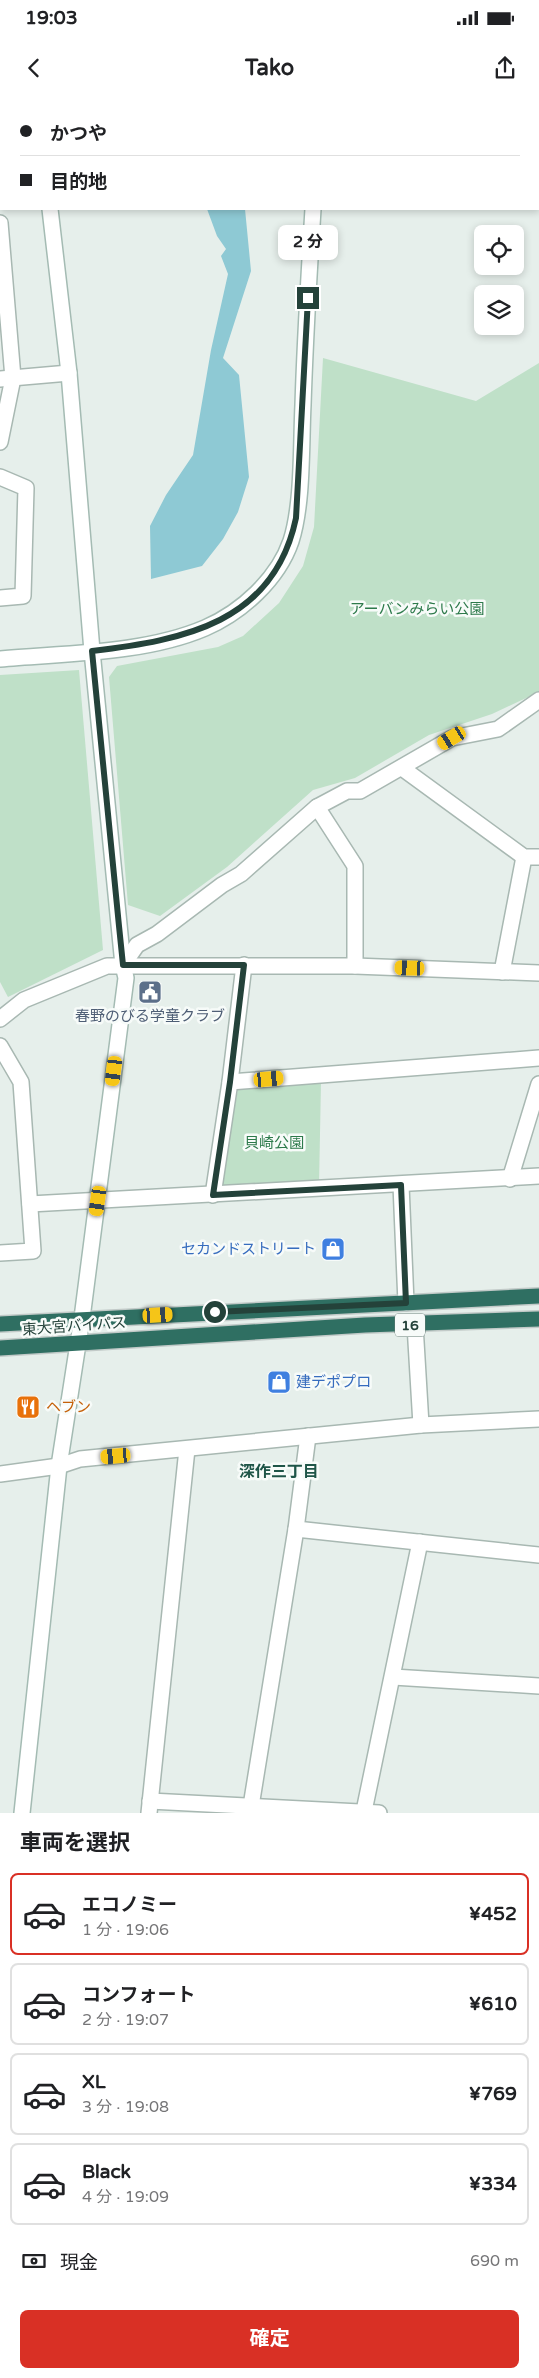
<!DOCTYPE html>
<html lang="ja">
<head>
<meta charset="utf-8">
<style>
	:root { --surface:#fff; --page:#f6f6f6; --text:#202124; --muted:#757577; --line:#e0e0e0; --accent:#d93025 }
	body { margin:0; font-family:"Varela Round","Noto Sans JP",sans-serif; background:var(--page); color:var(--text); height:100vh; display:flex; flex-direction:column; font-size:19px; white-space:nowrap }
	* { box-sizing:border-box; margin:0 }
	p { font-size:16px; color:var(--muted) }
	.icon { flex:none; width:28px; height:28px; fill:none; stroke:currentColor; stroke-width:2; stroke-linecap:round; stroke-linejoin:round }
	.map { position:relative; height:1713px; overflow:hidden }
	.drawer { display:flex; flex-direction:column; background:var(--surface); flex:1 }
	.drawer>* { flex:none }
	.banner { position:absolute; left:0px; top:0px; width:540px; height:110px; box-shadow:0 2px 8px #0003; display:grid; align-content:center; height:110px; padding:0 20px; background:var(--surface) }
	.tools { position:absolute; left:474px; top:125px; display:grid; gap:10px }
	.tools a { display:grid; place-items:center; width:50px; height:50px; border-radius:8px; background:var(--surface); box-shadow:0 2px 8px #0003; font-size:25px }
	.end { position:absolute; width:22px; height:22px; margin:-11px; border:6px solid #24423a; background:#fff; box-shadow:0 0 0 2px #fff }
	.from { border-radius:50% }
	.bubble { position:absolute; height:35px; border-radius:8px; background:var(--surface); box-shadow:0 2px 8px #0003; font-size:16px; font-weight:700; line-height:35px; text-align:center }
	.car { position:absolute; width:15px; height:30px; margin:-15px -8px; border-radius:6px; box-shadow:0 0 4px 1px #0007; background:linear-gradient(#f5c518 24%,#345 0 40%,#f5c518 0 76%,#345 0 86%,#f5c518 0) }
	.banner b { display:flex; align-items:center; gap:18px; height:48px; font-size:19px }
	.banner b+b { border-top:1px solid var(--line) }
	.banner i { width:12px; height:12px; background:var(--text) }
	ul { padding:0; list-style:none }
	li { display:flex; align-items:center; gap:15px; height:82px; margin:0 10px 8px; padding:0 10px; border:2px solid var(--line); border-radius:8px }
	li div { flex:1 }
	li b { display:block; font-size:19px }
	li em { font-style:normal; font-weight:700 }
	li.current { border-color:var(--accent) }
	li>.icon { width:45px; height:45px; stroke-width:1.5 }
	h2 { padding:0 20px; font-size:22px; line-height:60px }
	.pay { display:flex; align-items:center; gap:12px; height:55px; padding:0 20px; font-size:19px }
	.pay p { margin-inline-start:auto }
	.button { display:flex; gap:10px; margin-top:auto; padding:10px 20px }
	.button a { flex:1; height:58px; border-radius:8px; background:var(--accent); color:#fff; font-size:20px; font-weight:700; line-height:58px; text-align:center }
	.status { display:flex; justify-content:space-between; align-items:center; height:35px; padding:0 25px; background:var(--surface); direction:ltr }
	.status svg { height:14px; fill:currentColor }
	header { display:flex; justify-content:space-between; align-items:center; height:65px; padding:0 20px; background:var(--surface); font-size:22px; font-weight:700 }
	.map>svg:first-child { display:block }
	.green { fill:#bfe0c8 }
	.water { fill:#8ec9d4 }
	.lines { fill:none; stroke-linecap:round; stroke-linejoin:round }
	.street-casing { stroke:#a8b8b2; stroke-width:18 }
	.secondary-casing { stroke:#a4bbb3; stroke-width:18 }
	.highway-casing { stroke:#c2cac8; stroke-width:18 }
	.street { stroke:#fff; stroke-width:15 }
	.secondary { stroke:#fff; stroke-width:15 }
	.highway { stroke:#2f6f62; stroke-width:15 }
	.route { stroke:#24423a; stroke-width:6 }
	.labels { text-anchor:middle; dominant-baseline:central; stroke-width:5; stroke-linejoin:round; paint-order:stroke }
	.shield { fill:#f7fbf9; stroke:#637a73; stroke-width:1 }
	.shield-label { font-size:14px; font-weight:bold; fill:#24423a }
	.park-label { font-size:15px; fill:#2d7a4b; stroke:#f7fbf9 }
	.service-label { font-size:15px; fill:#4e5e75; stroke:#f7fbf9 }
	.shop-label { font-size:15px; fill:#366cbe; stroke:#f7fbf9; text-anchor:end }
	.street-label { font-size:15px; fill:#24423a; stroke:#f7fbf9 }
	.food-label { font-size:15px; fill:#c56008; stroke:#f7fbf9; text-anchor:start }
	.neighbourhood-label { font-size:16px; font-weight:bold; fill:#1f5548; stroke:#f7fbf9 }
</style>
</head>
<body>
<div class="status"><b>19:03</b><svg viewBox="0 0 49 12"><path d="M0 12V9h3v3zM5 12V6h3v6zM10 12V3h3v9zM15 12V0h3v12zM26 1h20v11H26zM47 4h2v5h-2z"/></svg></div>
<header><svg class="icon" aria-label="back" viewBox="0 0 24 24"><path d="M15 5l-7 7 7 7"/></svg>Tako<svg class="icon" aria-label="share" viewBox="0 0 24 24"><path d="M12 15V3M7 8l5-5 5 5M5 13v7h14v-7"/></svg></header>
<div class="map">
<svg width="539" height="1713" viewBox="0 0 539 1713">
	<rect width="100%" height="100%" fill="#e6efeb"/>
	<g class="green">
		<path d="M323,258L476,301L539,263V592L492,614L429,635L355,678L313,690L227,767L160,816L128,805L109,577L117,566L218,547L243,536L279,503L303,466L314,427Z"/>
		<path d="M79,570L103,850L8,897L0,882V575Z"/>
		<path d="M321,982L319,1085L219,1091L238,989Z"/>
	</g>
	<path class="water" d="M207,109H245L251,171L223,258L239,275L249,377L238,412L223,439L202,466L151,479L150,426L166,395L193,355L211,250L228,174L221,156L226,149L217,136Z"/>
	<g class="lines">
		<g class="street-casing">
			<g id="street">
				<path d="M0,123L13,278L0,342"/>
				<path d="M0,279L69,273"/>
				<path d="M0,377L26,388L23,496L0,498"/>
				<path d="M402,668L524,757H539"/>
				<path d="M317,707L355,766V866"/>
				<path d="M123,865L137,845L157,834L222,785L241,774L317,707L347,691H360L452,638L498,629L539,600"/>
				<path d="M502,872L524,757"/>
				<path d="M0,919L24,900L107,866H355L539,873"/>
				<path d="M0,946L21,982L33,1151L0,1153"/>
				<path d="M230,982L539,958"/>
				<path d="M510,1079L539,984"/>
				<path d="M401,1085L406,1203"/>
				<path d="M213,1095L230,982L244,865"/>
				<path d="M30,1104L539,1076"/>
				<path d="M415,1225L421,1325"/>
				<path d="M0,1374L59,1366L80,1359L421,1325L539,1319"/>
				<path d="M296,1429L539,1455"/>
				<path d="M393,1577L539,1586"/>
				<path d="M150,1701L379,1713"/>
				<path d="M251,1706L296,1429L308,1336"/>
				<path d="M364,1711L420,1442"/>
				<path d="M149,1713L187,1349"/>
			</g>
		</g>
		<g class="secondary-casing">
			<g id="secondary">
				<path d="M39,0V1"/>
				<path d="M320,1V0"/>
				<path d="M0,559C66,553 144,554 205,528C242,512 278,479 291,441C303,404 301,345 303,305C305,240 309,174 313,109"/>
				<path d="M22,1713L59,1366L82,1218L126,878L123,865L92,551L69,273L50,109"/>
			</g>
		</g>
		<g class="highway-casing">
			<g id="highway">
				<path d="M0,1224L539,1196"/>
				<path d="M0,1248L365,1225L539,1219"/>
			</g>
		</g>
		<use href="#street" class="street"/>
		<use href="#secondary" class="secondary"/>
		<use href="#highway" class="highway"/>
	</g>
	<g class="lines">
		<path class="route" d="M215,1212L406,1203L401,1085L213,1095L230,982L244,865H123L119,826L92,551C184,540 274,523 296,418L308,198"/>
	</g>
	<defs>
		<g id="civic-square" transform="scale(1.25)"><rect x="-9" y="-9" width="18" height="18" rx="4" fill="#5c6f8a" stroke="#f7fbf9"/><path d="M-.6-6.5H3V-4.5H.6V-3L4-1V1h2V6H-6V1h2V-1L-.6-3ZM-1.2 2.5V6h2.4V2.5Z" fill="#fff"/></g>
		<g id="shop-square" transform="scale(1.25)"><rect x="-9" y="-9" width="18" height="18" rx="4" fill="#3f7fe0" stroke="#f7fbf9"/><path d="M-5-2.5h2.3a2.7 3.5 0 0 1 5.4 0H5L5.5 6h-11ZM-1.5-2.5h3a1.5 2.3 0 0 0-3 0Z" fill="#fff"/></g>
		<g id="restaurant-square" transform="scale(1.25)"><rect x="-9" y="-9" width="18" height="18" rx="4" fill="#e8710a" stroke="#f7fbf9"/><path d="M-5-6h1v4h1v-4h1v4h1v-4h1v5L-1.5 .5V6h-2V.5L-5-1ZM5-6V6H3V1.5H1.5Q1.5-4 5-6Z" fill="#fff"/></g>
	</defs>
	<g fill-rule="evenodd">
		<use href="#civic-square" x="150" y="892"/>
		<use href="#shop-square" x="333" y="1149"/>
		<use href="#shop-square" x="279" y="1282"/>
		<use href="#restaurant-square" x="28" y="1307"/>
	</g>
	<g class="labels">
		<rect class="shield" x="395" y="1213.5" width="30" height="23" rx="4"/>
		<g class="shield-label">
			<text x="410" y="1225">16</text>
		</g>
		<g class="park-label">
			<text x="417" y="509">アーバンみらい公園</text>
			<text x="274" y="1043">貝崎公園</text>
		</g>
		<g class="service-label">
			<text x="150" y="916">春野のびる学童クラブ</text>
		</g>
		<g class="shop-label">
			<text x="316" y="1149">セカンドストリート</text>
			<text x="296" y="1282" text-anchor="start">建デポプロ</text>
		</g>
		<g class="street-label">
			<text transform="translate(74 1226) rotate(-4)">東大宮バイパス</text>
		</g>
		<g class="food-label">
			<text x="46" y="1307">ヘブン</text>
		</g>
		<g class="neighbourhood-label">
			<text x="279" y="1372">深作三丁目</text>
		</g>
	</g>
</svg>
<div class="tools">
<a><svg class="icon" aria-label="locate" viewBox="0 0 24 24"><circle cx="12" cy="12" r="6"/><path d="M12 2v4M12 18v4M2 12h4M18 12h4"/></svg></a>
<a><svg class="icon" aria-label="layers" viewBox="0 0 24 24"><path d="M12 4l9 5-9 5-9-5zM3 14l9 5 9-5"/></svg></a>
</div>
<i class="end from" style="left:215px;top:1212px"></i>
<i class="end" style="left:308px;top:198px"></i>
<div class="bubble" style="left:278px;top:125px;width:60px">2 分</div>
<i class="car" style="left:452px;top:638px;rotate:239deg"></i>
<i class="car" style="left:410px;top:868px;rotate:272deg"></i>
<i class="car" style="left:114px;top:971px;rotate:187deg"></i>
<i class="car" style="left:269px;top:979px;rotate:85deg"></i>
<i class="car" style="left:98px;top:1101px;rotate:188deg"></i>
<i class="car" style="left:158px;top:1215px;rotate:87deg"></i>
<i class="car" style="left:116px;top:1356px;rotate:265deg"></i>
<div class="banner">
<b><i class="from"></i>かつや</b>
<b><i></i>目的地</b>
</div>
</div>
<section class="drawer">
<h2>車両を選択</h2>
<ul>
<li class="current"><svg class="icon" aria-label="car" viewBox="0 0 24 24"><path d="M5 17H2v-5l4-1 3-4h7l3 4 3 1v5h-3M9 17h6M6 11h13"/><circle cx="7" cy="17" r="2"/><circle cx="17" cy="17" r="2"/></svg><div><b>エコノミー</b><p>1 分 · 19:06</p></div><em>¥452</em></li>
<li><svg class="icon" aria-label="car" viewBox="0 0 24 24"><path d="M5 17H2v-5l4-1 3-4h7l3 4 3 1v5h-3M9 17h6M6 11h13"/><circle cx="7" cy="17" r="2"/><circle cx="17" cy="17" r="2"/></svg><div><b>コンフォート</b><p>2 分 · 19:07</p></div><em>¥610</em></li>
<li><svg class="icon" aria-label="car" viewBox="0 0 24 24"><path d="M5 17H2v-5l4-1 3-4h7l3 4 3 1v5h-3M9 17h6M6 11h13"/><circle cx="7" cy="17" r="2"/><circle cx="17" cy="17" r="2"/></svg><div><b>XL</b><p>3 分 · 19:08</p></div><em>¥769</em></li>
<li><svg class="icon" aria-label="car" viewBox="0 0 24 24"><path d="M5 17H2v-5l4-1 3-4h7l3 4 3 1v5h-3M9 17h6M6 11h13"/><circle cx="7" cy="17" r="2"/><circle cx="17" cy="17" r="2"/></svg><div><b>Black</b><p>4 分 · 19:09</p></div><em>¥334</em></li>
</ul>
<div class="pay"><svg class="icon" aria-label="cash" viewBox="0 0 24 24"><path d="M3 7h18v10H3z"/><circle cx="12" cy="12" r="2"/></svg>現金<p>690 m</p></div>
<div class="button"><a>確定</a></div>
</section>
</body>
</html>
